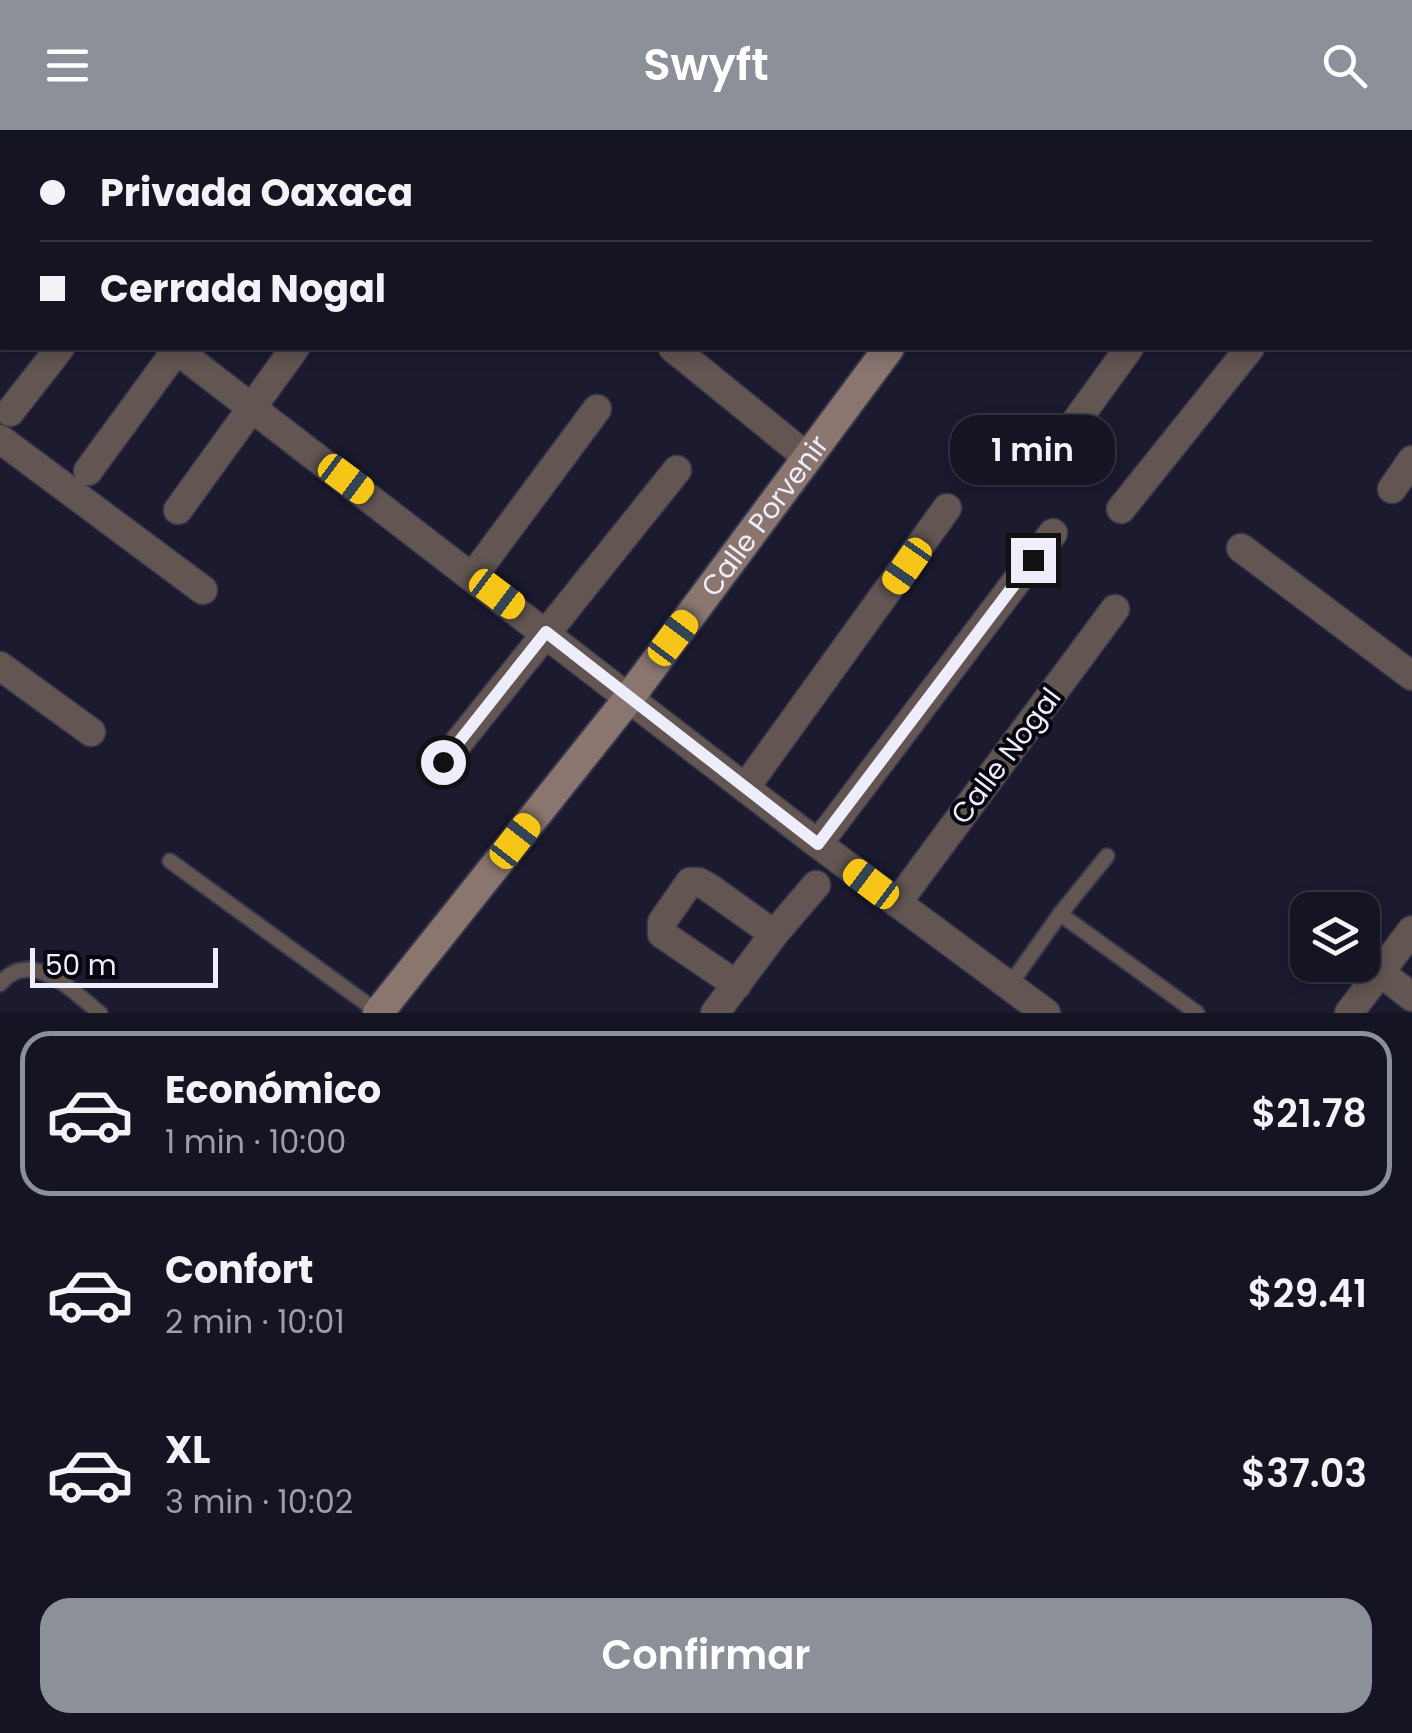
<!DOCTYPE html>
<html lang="es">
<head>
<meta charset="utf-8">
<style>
	:root { --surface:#141423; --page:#1d1d2b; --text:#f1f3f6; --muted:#9d9ea6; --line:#333341; --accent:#8c9099 }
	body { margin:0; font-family:Poppins,sans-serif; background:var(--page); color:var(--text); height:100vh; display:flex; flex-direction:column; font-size:38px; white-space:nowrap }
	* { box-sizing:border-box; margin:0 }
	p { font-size:32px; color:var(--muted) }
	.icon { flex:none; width:55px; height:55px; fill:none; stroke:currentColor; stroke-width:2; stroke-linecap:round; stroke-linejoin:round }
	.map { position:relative; height:883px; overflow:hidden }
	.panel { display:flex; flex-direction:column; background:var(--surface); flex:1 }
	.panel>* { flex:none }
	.hud { position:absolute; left:0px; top:0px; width:1412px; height:220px; box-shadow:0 5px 15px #0003,0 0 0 2px var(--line); display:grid; align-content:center; height:220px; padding:0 40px; background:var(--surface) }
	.fabs { position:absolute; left:1290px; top:762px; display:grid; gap:20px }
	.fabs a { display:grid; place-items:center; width:90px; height:90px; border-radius:20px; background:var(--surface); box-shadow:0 5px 15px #0003,0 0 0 2px var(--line); font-size:50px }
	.scale { position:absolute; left:30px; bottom:25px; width:188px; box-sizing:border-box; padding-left:10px; border:5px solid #ededfc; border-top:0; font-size:28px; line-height:35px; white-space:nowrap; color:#ededfc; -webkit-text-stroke:8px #07060f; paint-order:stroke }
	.end { position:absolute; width:45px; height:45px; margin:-22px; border:12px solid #ededfc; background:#111; box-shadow:0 0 0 5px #111 }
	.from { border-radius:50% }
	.bubble { position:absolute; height:70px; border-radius:30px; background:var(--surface); box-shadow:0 5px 15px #0003,0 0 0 2px var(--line); font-size:32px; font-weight:600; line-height:70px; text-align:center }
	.car { position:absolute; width:30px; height:60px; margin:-30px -15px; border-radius:12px; box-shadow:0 0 8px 2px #0007; background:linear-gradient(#f5c518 24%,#345 0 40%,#f5c518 0 76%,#345 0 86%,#f5c518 0) }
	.hud b { display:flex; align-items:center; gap:35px; height:95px; font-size:38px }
	.hud b+b { border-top:2px solid var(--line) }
	.hud i { width:25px; height:25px; background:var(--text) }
	ul { padding:18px 0 0; list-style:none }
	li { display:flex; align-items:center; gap:30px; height:165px; margin:0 20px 15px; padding:0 20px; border:5px solid transparent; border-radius:30px }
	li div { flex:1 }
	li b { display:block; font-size:38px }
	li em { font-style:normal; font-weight:600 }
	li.current { border-color:var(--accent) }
	li>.icon { width:90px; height:90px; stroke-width:1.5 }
	.primary-button { display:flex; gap:20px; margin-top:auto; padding:20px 40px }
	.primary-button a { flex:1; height:115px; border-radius:30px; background:var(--accent); color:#fff; font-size:40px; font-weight:600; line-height:115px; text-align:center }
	header { display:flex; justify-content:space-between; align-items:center; height:130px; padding:0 40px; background:var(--accent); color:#fff; font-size:45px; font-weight:600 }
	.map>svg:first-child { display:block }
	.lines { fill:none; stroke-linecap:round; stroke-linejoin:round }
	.lane-casing { stroke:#38384c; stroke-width:18 }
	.street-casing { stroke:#38384c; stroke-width:31 }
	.secondary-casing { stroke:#38384c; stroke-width:34 }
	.lane { stroke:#625552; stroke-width:14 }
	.street { stroke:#625552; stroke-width:28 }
	.secondary { stroke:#8a756f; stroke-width:30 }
	.route { stroke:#ededfc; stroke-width:12 }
	.labels { text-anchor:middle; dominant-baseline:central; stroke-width:8; stroke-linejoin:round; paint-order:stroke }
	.street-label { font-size:28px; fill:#ededfc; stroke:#07060f }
</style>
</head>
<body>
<header><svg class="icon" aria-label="menu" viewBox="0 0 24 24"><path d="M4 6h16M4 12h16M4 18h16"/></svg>Swyft<svg class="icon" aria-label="search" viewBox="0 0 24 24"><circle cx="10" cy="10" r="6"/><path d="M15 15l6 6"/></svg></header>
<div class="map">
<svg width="1412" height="883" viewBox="0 0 1412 883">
	<rect width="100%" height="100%" fill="#1b1a2f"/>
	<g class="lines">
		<g class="lane-casing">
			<g id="lane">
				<path d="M170,731L378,882"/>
				<path d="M1060,784L1197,883"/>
				<path d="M0,854C31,816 73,862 100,883"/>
				<path d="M1009,856L1060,784L1107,726"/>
			</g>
		</g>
		<g class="street-casing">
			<g id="street">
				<path d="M398,0L401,2"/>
				<path d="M678,0L682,2"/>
				<path d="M879,0L882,2"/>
				<path d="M1181,0L1184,2"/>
				<path d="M78,2L80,0"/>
				<path d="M592,2L594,0"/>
				<path d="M1241,2L1243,0"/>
				<path d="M0,3L3,0"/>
				<path d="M1410,17L1412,14"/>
				<path d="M0,96L2,93"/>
				<path d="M1410,175L1412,176"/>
				<path d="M174,218L818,714L1046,883"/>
				<path d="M673,218L807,327"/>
				<path d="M10,282L60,218"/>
				<path d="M1077,290L1129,218"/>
				<path d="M0,309L203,460"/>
				<path d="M88,341L178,218"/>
				<path d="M1392,359L1412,330"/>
				<path d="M1121,379L1250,218"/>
				<path d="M178,380L295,218"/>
				<path d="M1241,418L1412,546"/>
				<path d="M473,446L597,279"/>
				<path d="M0,536L91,602"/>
				<path d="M443,632L677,340"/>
				<path d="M745,658L947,378"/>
				<path d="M818,714L1053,403"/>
				<path d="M897,773L1115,479"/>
				<path d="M1380,842L1412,867"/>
				<path d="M737,855L662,804V792L690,752H699L708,757L774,804"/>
				<path d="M715,883L774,804L816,755"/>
				<path d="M1349,883L1412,800"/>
			</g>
		</g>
		<g class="secondary-casing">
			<g id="secondary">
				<path d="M1053,2L1054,0"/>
				<path id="s1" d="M378,883L629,568L889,218"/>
			</g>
		</g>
		<use href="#lane" class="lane"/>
		<use href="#street" class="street"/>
		<use href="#secondary" class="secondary"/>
	</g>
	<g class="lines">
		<path class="route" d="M443,632L546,502L818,714L1033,430"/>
	</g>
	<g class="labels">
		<g class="street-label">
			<text stroke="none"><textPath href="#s1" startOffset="630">Calle Porvenir</textPath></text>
			<text transform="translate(1006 626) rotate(-53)">Calle Nogal</text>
		</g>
	</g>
</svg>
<div class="fabs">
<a><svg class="icon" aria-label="layers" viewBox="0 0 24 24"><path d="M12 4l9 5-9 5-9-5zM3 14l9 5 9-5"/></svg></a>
</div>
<div class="scale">50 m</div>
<i class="end from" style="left:443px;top:632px"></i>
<i class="end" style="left:1033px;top:430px"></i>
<div class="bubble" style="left:950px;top:285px;width:165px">1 min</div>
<i class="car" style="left:346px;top:349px;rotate:127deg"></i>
<i class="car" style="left:907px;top:436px;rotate:215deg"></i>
<i class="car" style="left:497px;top:464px;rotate:127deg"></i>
<i class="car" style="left:673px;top:508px;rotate:37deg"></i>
<i class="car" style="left:515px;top:711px;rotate:38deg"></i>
<i class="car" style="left:871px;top:754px;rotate:307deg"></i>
<div class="hud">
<b><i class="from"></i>Privada Oaxaca</b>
<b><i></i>Cerrada Nogal</b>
</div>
</div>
<section class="panel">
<ul>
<li class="current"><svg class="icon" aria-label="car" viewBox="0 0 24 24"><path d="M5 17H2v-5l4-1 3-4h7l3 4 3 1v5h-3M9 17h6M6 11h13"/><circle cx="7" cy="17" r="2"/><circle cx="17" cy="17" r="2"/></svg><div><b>Económico</b><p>1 min · 10:00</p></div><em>$21.78</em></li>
<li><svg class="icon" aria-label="car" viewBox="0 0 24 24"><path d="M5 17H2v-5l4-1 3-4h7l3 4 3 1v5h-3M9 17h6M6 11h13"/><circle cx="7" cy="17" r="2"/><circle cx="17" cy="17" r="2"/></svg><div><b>Confort</b><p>2 min · 10:01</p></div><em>$29.41</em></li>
<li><svg class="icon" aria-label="car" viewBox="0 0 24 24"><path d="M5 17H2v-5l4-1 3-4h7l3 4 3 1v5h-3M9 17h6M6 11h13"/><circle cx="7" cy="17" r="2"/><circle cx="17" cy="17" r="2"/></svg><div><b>XL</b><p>3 min · 10:02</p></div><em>$37.03</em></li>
</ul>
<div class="primary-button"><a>Confirmar</a></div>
</section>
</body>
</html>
